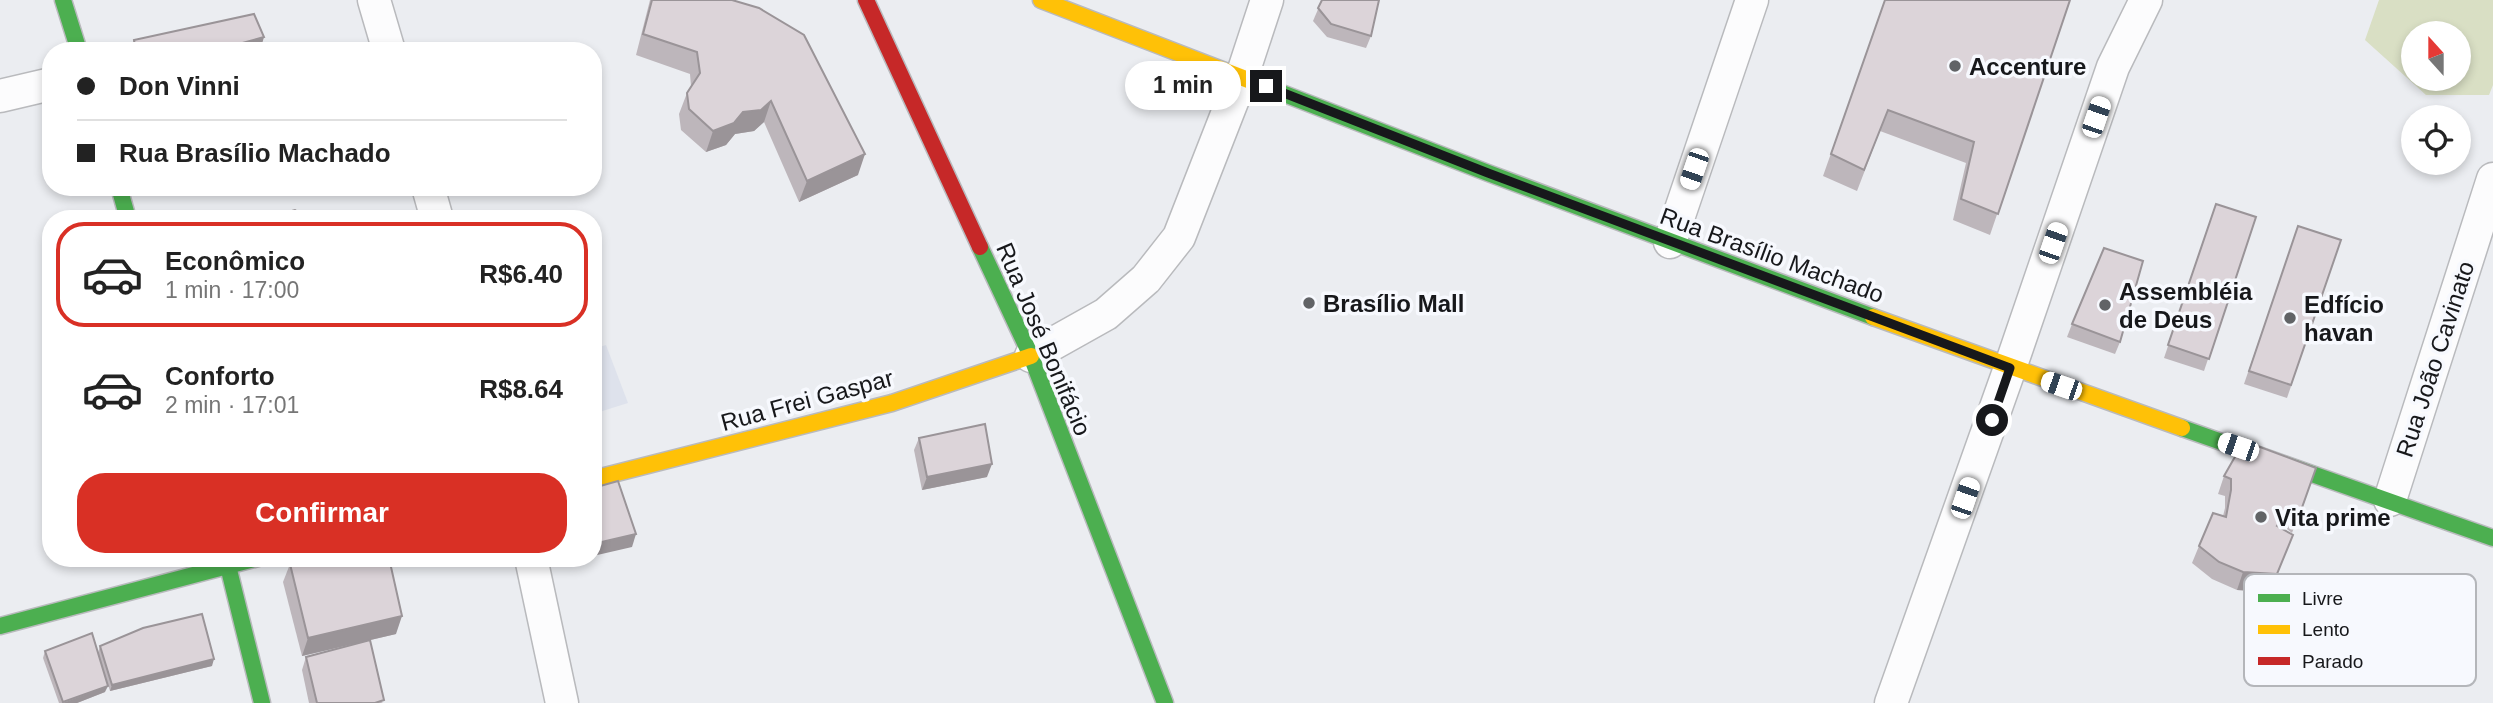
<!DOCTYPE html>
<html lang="pt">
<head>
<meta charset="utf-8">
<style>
	:root { --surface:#fff; --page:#f2f2f2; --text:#222; --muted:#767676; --line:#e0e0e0; --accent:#d93025 }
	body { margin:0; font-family:Arial,sans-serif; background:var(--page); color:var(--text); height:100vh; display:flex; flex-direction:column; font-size:26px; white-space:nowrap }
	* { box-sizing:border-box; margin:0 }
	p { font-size:23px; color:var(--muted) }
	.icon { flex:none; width:38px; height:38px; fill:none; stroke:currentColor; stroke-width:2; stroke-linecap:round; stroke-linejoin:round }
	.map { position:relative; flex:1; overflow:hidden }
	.drawer { position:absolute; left:42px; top:210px; width:560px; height:357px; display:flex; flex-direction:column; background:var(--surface); border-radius:28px; box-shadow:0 4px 10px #0003 }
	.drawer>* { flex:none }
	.guide { position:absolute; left:42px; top:42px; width:560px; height:154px; border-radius:28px; box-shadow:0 4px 10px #0003; display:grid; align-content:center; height:154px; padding:0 35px; background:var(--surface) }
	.needle { width:46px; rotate:339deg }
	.buttons { position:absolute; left:2401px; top:21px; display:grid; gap:14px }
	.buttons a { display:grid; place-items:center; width:70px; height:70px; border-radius:50%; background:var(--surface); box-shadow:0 4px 10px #0003; font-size:35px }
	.end { position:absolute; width:32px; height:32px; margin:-16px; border:9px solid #17181b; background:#fff; box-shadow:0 0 0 4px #fff }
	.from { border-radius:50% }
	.bubble { position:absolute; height:49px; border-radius:24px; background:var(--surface); box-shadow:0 4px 10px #0003; font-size:23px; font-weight:600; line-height:49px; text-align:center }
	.car { position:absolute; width:21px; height:42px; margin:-21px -10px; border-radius:9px; box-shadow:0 0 5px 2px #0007; background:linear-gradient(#fff 24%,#345 0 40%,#fff 0 76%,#345 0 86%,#fff 0) }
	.guide b { display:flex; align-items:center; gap:24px; height:66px; font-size:26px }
	.guide b+b { border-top:2px solid var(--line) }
	.guide i { width:18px; height:18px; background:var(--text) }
	ul { padding:12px 0 0; list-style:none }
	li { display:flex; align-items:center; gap:21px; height:105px; margin:0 14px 10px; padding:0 21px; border:4px solid transparent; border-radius:28px }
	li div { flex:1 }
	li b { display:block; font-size:26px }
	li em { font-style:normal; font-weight:600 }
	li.current { border-color:var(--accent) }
	li>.icon { width:63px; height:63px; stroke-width:1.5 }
	.action { display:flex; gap:14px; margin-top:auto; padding:14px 35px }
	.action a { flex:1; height:80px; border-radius:28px; background:var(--accent); color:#fff; font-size:28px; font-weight:600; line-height:80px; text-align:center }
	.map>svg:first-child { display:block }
	.built { fill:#dee2ec }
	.green { fill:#d9dfc4; fill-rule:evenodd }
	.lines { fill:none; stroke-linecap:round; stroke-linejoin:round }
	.street-casing { stroke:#b9babd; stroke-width:35 }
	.fast-casing { stroke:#b9babd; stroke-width:19 }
	.slow-casing { stroke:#b9babd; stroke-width:19 }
	.jam-casing { stroke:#b9babd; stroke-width:19 }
	.street { stroke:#fcfcfd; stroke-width:32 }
	.fast { stroke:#4caf50; stroke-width:16 }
	.slow { stroke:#ffc107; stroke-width:16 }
	.jam { stroke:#c62828; stroke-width:16 }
	.wall { fill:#bdb6bb }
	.shaded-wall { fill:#9a9498 }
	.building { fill:#dcd4d9; stroke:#9a9498; stroke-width:2 }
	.route { stroke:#17181b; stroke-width:9 }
	.poi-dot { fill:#616366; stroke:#f7f9fe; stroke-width:2.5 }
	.labels { text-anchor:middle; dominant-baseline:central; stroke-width:7; stroke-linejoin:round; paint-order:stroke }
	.poi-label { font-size:24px; font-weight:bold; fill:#17181b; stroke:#f7f9fe; text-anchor:start }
	.street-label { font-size:24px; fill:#17181b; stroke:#f7f9fe }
	.key { fill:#f7f9fe; stroke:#b4b6ba; stroke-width:2 }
	.key-label { font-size:19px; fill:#17181b }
</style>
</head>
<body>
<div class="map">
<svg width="2493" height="703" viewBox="0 0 2493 703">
	<rect width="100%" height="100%" fill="#ebedf1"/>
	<path class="built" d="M606,345L628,403L593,414V349Z"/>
	<path class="green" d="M2379,0H2493V85L2489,95H2426L2365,40ZM2413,33H2459V79H2413Z"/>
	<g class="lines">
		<g class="street-casing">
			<g id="street">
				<path d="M374,0L389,51"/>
				<path d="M0,96L51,84"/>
				<path d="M428,187L437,219"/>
				<path d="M1670,242L1752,0"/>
				<path d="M1031,356L1106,314L1146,279L1179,237L1242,76L1267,0"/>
				<path d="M2390,500L2493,179"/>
				<path d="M531,558L562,703"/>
				<path d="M1891,703L2010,368L2113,67L2146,0"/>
			</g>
		</g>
		<g class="fast-casing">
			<g id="fast">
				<path d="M63,0L79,51"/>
				<path d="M1269,88L1488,173L1873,317"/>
				<path d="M119,187L128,219"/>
				<path d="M980,247L1031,356L1165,703"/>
				<path d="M2182,428L2493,538"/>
				<path d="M226,558L262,703"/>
				<path d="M0,626L258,558"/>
			</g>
		</g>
		<g class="slow-casing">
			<g id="slow">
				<path d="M1041,0L1269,88"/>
				<path d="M1873,317L2182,428"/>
				<path d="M593,479L892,403L1031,356"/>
			</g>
		</g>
		<g class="jam-casing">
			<path id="jam" d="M866,0L980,247"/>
		</g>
		<use href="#street" class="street"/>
		<use href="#fast" class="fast"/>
		<use href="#slow" class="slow"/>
		<use href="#jam" class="jam"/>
	</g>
	<g class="wall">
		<path d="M650,0H732L858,175L799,202L764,122L754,131L735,134L726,145L706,152L681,130L679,114L687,93L691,86L690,74L636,55Z"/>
		<path d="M1322,0L1371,36L1366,48L1327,37L1313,21Z"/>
		<path d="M1885,0H2070L1990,235L1953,220L1966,163L1880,131L1857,191L1823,176Z"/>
		<path d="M134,40L262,44L236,51H132L131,46Z"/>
		<path d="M180,187H219L183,196Z"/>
		<path d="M2216,204L2256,217L2204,371L2164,358Z"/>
		<path d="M2298,226L2341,240L2287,398L2244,384Z"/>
		<path d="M2072,324L2120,342L2115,354L2067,337Z"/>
		<path d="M919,438L987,477L922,490L914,450Z"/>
		<path d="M2316,468L2292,533L2282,525L2281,528L2286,552L2270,592L2237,590L2212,579L2192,563L2199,546L2223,516L2225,508V496L2218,494L2224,476Z"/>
		<path d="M290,564L396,634L302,656L283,582Z"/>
		<path d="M100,646L212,666L110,691L98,653Z"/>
		<path d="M45,651L105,692L77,703H59L43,658Z"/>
		<path d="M306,657L383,703H309L302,670Z"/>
	</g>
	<g class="shaded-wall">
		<path d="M264,37L262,44L236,51H213Z"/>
		<path d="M771,101L764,122L754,131L735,134L726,145L706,152L713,131L743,112Z"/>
		<path d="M865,154L858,175L799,202L807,181Z"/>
		<path d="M186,187H219L183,196Z"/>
		<path d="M992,464L987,477L922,490L927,477Z"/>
		<path d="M2289,508L2282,525L2271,543L2277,526Z"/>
		<path d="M636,534L632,547L593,556V544Z"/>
		<path d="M2293,535L2270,592L2237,590L2243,572Z"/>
		<path d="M402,616L396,634L302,656L308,638Z"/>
		<path d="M214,659L212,666L110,691L112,685Z"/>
		<path d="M108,686L105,692L77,703H63Z"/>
	</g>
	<g class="building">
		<path d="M652,0H732L759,8L804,35L865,154L807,181L771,101L761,110L743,112L734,123L713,131L689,109L687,93L700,73L697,52L643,34Z"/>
		<path d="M1322,0H1379L1371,36L1331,24L1318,8Z"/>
		<path d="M1885,0H2070L1998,214L1961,199L1974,142L1888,110L1864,170L1831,154Z"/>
		<path d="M254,14L264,37L213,51H136L134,40Z"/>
		<path d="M2216,204L2256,217L2209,359L2168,345Z"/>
		<path d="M295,210L311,219H263Z"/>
		<path d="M2298,226L2341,240L2291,385L2249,371Z"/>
		<path d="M2104,248L2143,261L2120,342L2072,324Z"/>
		<path d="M985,424L992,464L927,477L919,438Z"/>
		<path d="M2244,441L2316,468L2299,516L2289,508L2277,526L2293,535L2277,574L2243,572L2219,562L2199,546L2213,513L2226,517L2231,490V479L2224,476Z"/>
		<path d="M618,481L636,534L593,544V488Z"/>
		<path d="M317,558H389L402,616L308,638L290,564Z"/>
		<path d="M202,614L214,659L112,685L100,646L143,628Z"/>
		<path d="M92,633L108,686L63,702L45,651Z"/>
		<path d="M370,640L384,700L375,703H317L306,657Z"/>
	</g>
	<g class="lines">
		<path class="route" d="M1266,86L1488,173L2010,368L1992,420"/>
	</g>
	<g class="poi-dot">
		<circle cx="1955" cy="66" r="7"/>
		<circle cx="1309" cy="303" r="7"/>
		<circle cx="2105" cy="305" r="7"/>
		<circle cx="2290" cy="318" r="7"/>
		<circle cx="2261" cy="517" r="7"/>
	</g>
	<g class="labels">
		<g class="poi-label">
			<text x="1969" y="66">Accenture</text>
			<text x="2119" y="291">Assembléia<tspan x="2119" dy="28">de Deus</tspan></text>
			<text x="1323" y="303">Brasílio Mall</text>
			<text x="2304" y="304">Edfício<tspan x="2304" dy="28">havan</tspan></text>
			<text x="2275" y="517">Vita prime</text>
		</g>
		<g class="street-label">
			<text transform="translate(1772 255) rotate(20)">Rua Brasílio Machado</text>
			<text transform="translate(1044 339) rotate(67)">Rua José Bonifácio</text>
			<text transform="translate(2435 359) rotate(-72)">Rua João Cavinato</text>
			<text transform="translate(807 400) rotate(-15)">Rua Frei Gaspar</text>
		</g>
	</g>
	<rect x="2244" y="574" width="232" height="112" rx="10" class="key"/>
	<rect x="2258" y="594" width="32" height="8" fill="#4caf50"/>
	<rect x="2258" y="625" width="32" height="9" fill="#ffc107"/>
	<rect x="2258" y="657" width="32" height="8" fill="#c62828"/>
	<g class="key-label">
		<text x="2302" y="605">Livre</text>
		<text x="2302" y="636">Lento</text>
		<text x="2302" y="668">Parado</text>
	</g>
</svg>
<div class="buttons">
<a><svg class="needle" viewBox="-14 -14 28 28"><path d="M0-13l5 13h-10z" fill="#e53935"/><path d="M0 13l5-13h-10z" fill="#767676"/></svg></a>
<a><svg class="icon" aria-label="locate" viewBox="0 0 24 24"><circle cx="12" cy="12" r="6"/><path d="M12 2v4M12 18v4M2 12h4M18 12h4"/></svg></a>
</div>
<i class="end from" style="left:1992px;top:420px"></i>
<i class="end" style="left:1266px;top:86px"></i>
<div class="bubble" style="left:1125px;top:61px;width:116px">1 min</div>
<i class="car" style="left:2096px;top:117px;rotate:19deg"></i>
<i class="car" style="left:1694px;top:169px;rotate:199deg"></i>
<i class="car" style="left:2053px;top:243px;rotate:19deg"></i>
<i class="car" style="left:2061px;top:386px;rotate:289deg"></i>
<i class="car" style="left:2238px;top:447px;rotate:289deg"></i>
<i class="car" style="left:1965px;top:498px;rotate:19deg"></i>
<div class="guide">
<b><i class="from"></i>Don Vinni</b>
<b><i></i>Rua Brasílio Machado</b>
</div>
<section class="drawer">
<ul>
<li class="current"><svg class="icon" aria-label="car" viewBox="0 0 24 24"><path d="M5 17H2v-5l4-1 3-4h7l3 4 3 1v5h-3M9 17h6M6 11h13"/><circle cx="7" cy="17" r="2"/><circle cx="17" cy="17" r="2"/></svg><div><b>Econômico</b><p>1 min · 17:00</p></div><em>R$6.40</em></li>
<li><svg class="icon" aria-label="car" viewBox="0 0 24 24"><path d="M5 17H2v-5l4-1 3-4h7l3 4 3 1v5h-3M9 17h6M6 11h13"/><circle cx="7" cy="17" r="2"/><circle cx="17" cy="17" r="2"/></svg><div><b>Conforto</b><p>2 min · 17:01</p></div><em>R$8.64</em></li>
</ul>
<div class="action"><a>Confirmar</a></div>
</section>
</div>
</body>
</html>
